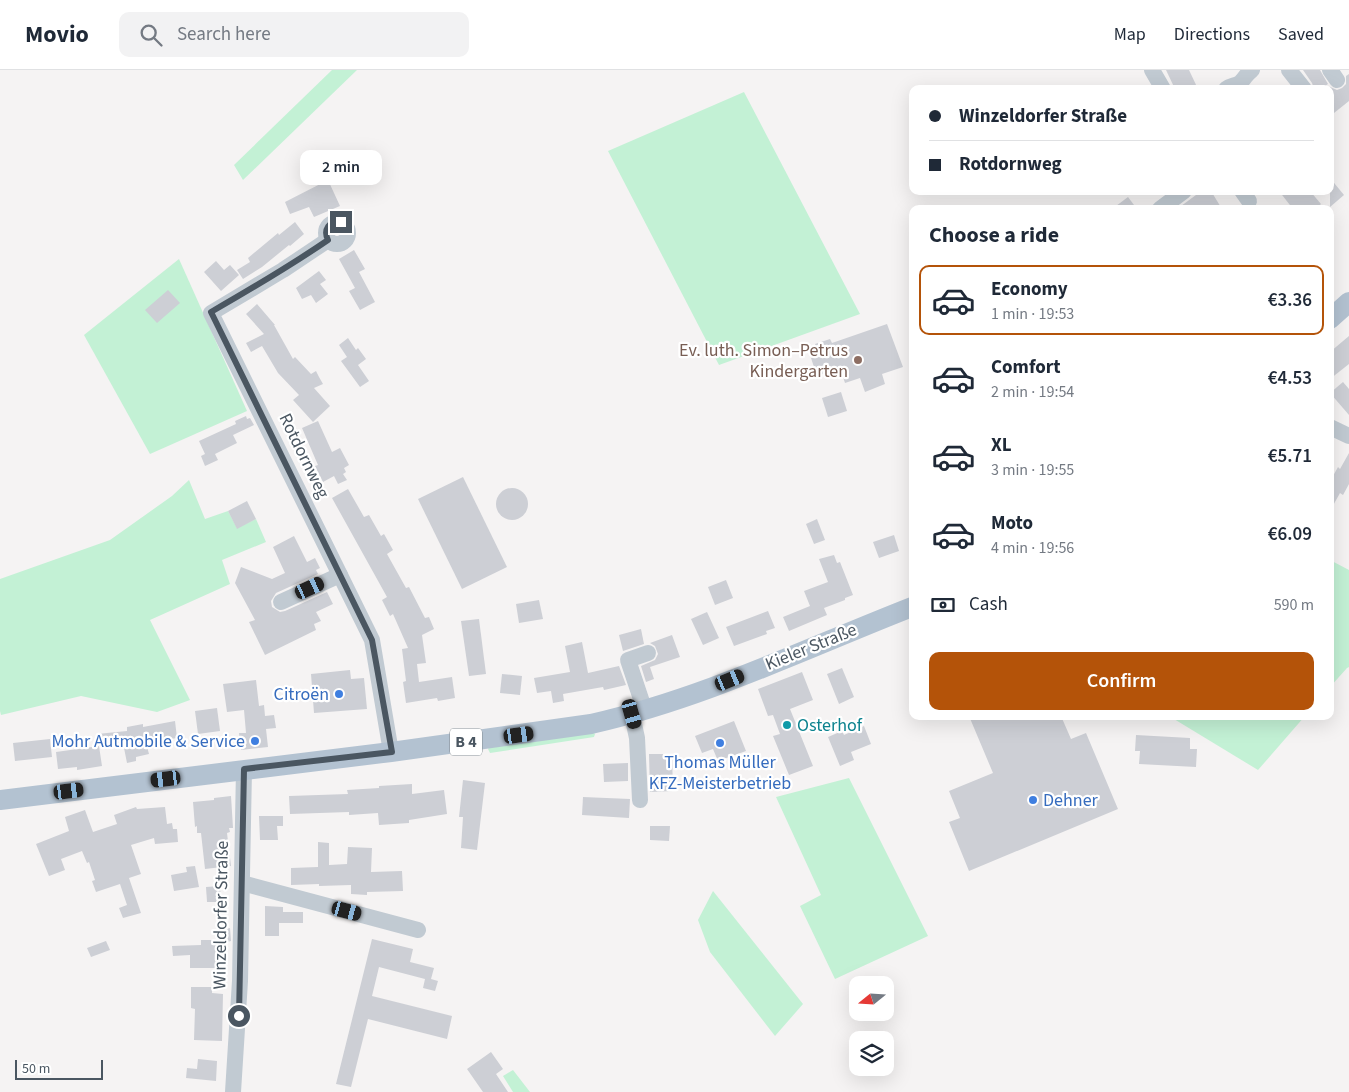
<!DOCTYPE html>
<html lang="en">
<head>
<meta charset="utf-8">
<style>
	:root { --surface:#fff; --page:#f2f2f3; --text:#1f2937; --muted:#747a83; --line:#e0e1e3; --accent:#b45309 }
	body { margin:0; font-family:"Source Sans 3",sans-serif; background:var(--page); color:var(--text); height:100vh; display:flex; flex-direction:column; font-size:19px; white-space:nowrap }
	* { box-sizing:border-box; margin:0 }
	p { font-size:16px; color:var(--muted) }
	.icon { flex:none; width:28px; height:28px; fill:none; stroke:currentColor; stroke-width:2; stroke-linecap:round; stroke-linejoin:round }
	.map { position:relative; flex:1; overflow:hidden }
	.panel { position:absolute; left:909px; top:135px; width:425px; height:515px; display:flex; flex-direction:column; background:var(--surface); border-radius:10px; box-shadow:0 5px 20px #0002 }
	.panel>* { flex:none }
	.hud { position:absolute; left:909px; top:15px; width:425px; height:110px; border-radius:10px; box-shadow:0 5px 20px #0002; display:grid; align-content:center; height:110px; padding:0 20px; background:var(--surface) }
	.needle { width:32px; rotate:252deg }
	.buttons { position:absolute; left:849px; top:906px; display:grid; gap:10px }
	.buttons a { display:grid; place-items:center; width:45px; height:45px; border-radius:10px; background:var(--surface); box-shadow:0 5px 20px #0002; font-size:25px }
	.scale { position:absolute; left:15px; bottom:12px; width:88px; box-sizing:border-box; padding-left:5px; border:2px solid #4a5661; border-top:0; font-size:14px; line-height:18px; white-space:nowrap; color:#4a5661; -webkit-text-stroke:4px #fff; paint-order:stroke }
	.end { position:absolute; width:22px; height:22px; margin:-11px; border:6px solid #4a5661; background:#fff; box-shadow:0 0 0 2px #fff }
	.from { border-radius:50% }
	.bubble { position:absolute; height:35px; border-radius:10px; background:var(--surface); box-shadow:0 5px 20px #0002; font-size:16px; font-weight:600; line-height:35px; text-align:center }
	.car { position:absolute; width:15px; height:30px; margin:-15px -8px; border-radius:6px; box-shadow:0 0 4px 1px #0007; background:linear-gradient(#222 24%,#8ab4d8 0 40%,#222 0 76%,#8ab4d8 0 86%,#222 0) }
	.hud b { display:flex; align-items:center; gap:18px; height:48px; font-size:19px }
	.hud b+b { border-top:1px solid var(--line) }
	.hud i { width:12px; height:12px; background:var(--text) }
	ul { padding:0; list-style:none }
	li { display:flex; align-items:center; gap:15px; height:70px; margin:0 10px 8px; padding:0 10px; border:2px solid transparent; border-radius:10px }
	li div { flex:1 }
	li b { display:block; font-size:19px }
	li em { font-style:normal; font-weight:600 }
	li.active { border-color:var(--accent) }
	li>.icon { width:45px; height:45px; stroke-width:1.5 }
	h2 { padding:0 20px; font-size:22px; line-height:60px }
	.pay { display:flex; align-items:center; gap:12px; height:55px; padding:0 20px; font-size:19px }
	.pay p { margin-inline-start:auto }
	.button { display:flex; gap:10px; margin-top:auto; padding:10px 20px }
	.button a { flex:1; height:58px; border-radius:10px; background:var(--accent); color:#fff; font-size:20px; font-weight:600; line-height:58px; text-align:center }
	header { display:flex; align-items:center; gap:30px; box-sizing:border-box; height:70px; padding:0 25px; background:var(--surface); border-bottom:1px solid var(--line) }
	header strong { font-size:24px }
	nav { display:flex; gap:28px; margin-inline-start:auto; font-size:18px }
	.search { width:350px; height:45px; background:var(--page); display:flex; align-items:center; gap:12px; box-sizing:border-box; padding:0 18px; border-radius:10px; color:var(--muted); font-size:19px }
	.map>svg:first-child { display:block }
	.green { fill:#c3f1d5 }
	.building { fill:#cdcfd5 }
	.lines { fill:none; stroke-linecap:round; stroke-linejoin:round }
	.minor { stroke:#c1cad2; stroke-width:16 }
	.major { stroke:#b3c2d1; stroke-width:20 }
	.route { stroke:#4a5661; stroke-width:6 }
	.education-dot { fill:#8d6e63; stroke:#fff; stroke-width:2 }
	.shop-dot { fill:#3f7fe0; stroke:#fff; stroke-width:2 }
	.culture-dot { fill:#0f9aa8; stroke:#fff; stroke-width:2 }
	.labels { text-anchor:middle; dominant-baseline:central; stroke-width:4.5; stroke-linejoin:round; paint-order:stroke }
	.shield { fill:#fff; stroke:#808990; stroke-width:1 }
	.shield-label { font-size:16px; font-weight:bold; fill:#4a5661 }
	.education-label { font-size:18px; fill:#785e54; stroke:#fff; text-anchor:end }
	.street-label { font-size:18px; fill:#4a5661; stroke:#fff }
	.shop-label { font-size:18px; fill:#366cbe; stroke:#fff; text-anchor:end }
	.culture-label { font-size:18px; fill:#0d838f; stroke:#fff; text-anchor:start }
</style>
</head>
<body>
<header>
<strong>Movio</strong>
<div class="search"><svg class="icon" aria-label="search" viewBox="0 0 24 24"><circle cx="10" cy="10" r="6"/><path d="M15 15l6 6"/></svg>Search here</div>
<nav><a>Map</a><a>Directions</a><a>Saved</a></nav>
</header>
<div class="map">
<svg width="1349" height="1022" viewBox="0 0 1349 1022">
	<rect width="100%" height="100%" fill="#f5f3f3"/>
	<g class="green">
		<path d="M332,0H357L243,110L234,95Z"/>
		<path d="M744,22L860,244L719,295L608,81Z"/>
		<path d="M179,189L247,341L150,384L84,265Z"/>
		<path d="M189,410L205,449L228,441L237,458L256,449L266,472L222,490L230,514L150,550L190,630L157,642L81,626L1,645L0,641V509L110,470L172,426Z"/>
		<path d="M1330,490L1349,500V597L1347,598L1330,617Z"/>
		<path d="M1169,646H1305L1258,700Z"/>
		<path d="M593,662L595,664L594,667L490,683L488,679L490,676Z"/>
		<path d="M849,708L928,866L835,909L800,836L821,825L776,727Z"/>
		<path d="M713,821L803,934L775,966L710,882L698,850Z"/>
		<path d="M513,1000L530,1022H513L503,1006Z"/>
	</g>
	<g class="building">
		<path d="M1166,0H1189L1198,19H1175Z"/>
		<path d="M1303,0H1320L1328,14L1321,19H1314L1312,13Z"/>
		<path d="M1349,4V31L1334,43L1330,38V17L1337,20L1342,18L1346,14V6Z"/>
		<path d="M1330,108L1344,125L1330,137Z"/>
		<path d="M328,110L340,136L314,147L309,137L290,144L285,132Z"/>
		<path d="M1194,121H1211L1222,139H1177L1196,125Z"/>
		<path d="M1279,121H1310L1321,134L1316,139H1293Z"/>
		<path d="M1128,127L1137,139H1112Z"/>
		<path d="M295,152L304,164L290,176L289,175L262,197L243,209L237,200L250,192L248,188L278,163L279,165Z"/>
		<path d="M354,180L365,199L359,202L375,232L360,240L349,221L355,218L339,189Z"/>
		<path d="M216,191L224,200L230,195L239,205L221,221L204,202Z"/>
		<path d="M319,201L326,210L320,214L328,224L316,233L311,225L302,229L296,218Z"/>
		<path d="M168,220L180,233L157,253L145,240Z"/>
		<path d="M257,234L275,255H274L293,289L295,287L311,304L316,301L319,307L323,314L314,318L330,336L313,352L293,330L299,325L278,303L262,276L251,282L246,273L264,264L246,244Z"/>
		<path d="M887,254L903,297L882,304L885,314L865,322L860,308L845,313L840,298L817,306L811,288L818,285L815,274L830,269L832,273Z"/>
		<path d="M1349,266V294L1330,309V282Z"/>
		<path d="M348,268L356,280L358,278L366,289L358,295L369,311L360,317L341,291L347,287L339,275Z"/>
		<path d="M1343,312L1349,319V345L1330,323Z"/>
		<path d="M841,322L847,341L828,347L822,328Z"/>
		<path d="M246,346L247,349L250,348L254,355L233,365L237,373L215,384L218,390L205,396L201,386L205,384L199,371L236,354L235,351Z"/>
		<path d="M318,351L332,382L340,378L349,395L344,398L346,402L343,404L347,410L338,414L334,406L323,412L315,396L318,395L302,358Z"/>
		<path d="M1349,383V414L1343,425L1340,423L1330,441V404L1333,406L1338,397L1340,399Z"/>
		<path d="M463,407L507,497L462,519L418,429Z"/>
		<circle cx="512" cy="434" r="16"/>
		<path d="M348,419L364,447L369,445L381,466L384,464L393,480L387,484L406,518L409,517L425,548L429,547L434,559L422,565L426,593L417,594L419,612L452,607L455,628L438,631L437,628L406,633L403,612L406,611L402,579L408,578L393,544L390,546L382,530L387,527L332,428Z"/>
		<path d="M247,431L256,449L237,459L228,441Z"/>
		<path d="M817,449L825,470L814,474L806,454Z"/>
		<path d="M894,465L899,481L879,488L873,472Z"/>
		<path d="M294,466L307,492L315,488L320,498L316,500L318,504L276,523L271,531L272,537L280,542L285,541L327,522L333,534L316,542L321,551L314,554L316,560L265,585L249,552L255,550L235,513L241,497L272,509L285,503L273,477Z"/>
		<path d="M834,485L837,493L840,492L853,525L845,528V530L824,538L827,545L789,561L783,547L810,536L804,521L828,512L819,489Z"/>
		<path d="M726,510L733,528L715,535L708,517Z"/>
		<path d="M539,530L543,549L519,553L516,534Z"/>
		<path d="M768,541L775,558L766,561L767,564L734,576L726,557Z"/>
		<path d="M707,542L719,568L703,575L691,549Z"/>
		<path d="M479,549L486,604L469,606L461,551Z"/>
		<path d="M641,559L644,574L623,581L619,565Z"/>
		<path d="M672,565L680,587L650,597L654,609L646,612L641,596L655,590L658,584L655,576L650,573Z"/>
		<path d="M582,572L588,603L619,596L626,615L604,620L603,617L563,624L564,631L553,633L551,621L537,623L534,608L570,602L565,576Z"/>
		<path d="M842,598L854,627L839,634L827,604Z"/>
		<path d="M350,600L351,609L364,608L367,639L314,643L311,604Z"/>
		<path d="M802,602L813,630L790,639L813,696L789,705L773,666L780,664L773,645L768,646L758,619Z"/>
		<path d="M502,604L522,606L520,625L500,623Z"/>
		<path d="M256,610L259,636L264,635L265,646L274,645L276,658L266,659L268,677L241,680L239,663H246L244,640L227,642L223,614Z"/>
		<path d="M217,638L220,661L198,664L195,641Z"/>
		<path d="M969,646H1061L1071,669L1086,663L1118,739L969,801L949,752L960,748L949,721L993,703Z"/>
		<path d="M175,651L177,668L146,673L149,684L136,687V691L127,693L123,673L99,676L97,664L127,661V657L143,654V657Z"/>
		<path d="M734,651L746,681L718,691L713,679L702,683L695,666Z"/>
		<path d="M864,656L871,674L851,682L854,690L840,696L828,667L842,661L844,665Z"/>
		<path d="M1136,665L1190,668V679H1197L1196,697L1139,694L1140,681H1135Z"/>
		<path d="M50,669L52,687L15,691L13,673Z"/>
		<path d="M99,676L102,696L77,700V697L58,699L56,682Z"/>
		<path d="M649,684H672L673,721L650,722Z"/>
		<path d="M628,693V711L604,712L603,694Z"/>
		<path d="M463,710L485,713L477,780L461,778L463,747H459Z"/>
		<path d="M412,714V724L444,720L447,744L409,750V753L379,755L378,743L349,745V742L290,744L289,726L348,724L347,720L379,718V716Z"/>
		<path d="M231,726L233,758H229L230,762L227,763L231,796L205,799L201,763H197V756L195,757L193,732L214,730V728Z"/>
		<path d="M583,727L630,729L629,748L582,745Z"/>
		<path d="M136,737L137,739L165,737L167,754L172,753L173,759H177L178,772L155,774L154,768L131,775L141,804L129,808L141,843L123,848L119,838L127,835L120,814L96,822L92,811L95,810L89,792L87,793L82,781L61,789L65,800L49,806L36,774L69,761L65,747L85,740L93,762L117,754L114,745Z"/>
		<path d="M259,746H283V756H277L278,770H260Z"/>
		<path d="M650,756H670L669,771L650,770Z"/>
		<path d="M318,772L329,773V795L347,794L348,777L372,778L371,802L402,801L403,821L367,822V825L351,824V815L319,816V814L291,815V798L318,797Z"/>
		<path d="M195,796L199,817L174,821L171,805L187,802L186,797Z"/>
		<path d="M220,816L221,832H207L206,817Z"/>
		<path d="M265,836L283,837V842H303V853H279V866H265Z"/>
		<path d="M230,858L231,871L222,873V898H190V885L173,886L172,876L201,875V870H218L215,862Z"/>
		<path d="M372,869L413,879L410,892L434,898L431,909L438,911L435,921L423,918L425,909L379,897L372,926L452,946L447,969L368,949L351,1017L336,1014Z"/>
		<path d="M106,871L110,880L91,887L87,878Z"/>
		<path d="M191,917H212V923L223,924L222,971L194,970L195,939L191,938Z"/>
		<path d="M491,982L503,999L496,1004L508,1022H483L467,999Z"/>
		<path d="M198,989L217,991L216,1011L186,1008L187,998L197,999Z"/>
	</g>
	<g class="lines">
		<g class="minor">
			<path d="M1152,0L1163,19"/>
			<path d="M1289,0L1304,19"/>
			<path d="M1330,0L1337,10"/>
			<path d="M1226,19C1231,15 1237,16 1241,12C1246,7 1246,4 1252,0"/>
			<path d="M1242,121L1249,131"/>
			<path d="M1160,139L1184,121"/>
			<circle cx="337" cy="163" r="11"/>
			<path d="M328,170L283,200L211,243L372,570L391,682"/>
			<path d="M1330,357L1349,366"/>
			<path d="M281,532L340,505"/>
			<path d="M645,641L628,590L648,583"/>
			<path d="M632,645L637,668L640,730"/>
			<path d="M242,813L418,860"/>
			<path d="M233,1022L240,911L244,699"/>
		</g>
		<g class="major">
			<path d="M1330,249L1349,232"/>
			<path d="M0,730L391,682L591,654C702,629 807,578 912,537"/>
		</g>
	</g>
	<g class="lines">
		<path class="route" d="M239,946L244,699L392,682L372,570L211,242C251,219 290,196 328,170C323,160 329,150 341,152"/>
	</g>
	<circle class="education-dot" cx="858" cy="290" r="5"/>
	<g class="shop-dot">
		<circle cx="339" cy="624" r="5"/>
		<circle cx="255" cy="671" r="5"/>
		<circle cx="720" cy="673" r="5"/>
		<circle cx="1033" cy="730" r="5"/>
	</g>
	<circle class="culture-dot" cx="787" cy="655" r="5"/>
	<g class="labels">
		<rect class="shield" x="450" y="658.5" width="32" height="27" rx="4"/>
		<g class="shield-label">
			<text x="466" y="672">B 4</text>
		</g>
		<g class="education-label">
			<text x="848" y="280">Ev. luth. Simon–Petrus<tspan x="848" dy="21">Kindergarten</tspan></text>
		</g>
		<g class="street-label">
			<text transform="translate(304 386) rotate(64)">Rotdornweg</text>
			<text transform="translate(811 577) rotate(-22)">Kieler Straße</text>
			<text transform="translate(221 845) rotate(-89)">Winzeldorfer Straße</text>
		</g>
		<g class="shop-label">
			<text x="329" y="624">Citroën</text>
			<text x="245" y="671">Mohr Autmobile &amp; Service</text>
			<text x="720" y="692" text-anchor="middle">Thomas Müller<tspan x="720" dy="21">KFZ-Meisterbetrieb</tspan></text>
			<text x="1043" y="730" text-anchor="start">Dehner</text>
		</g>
		<g class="culture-label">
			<text x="797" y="655">Osterhof</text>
		</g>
	</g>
</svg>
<div class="buttons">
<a><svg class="needle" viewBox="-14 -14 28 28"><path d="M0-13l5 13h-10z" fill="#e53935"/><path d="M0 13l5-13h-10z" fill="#747a83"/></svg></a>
<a><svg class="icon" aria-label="layers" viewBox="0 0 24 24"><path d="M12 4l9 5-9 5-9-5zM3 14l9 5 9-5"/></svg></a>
</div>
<div class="scale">50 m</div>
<i class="end from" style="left:239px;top:946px"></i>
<i class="end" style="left:341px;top:152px"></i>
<div class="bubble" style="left:300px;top:80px;width:82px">2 min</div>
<i class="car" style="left:310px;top:518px;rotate:65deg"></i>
<i class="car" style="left:730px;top:610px;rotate:68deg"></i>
<i class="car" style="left:632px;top:644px;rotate:164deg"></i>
<i class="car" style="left:519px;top:665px;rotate:82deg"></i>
<i class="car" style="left:166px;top:709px;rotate:263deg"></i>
<i class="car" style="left:69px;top:721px;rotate:83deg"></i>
<i class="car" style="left:347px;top:841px;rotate:105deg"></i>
<div class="hud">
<b><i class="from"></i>Winzeldorfer Straße</b>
<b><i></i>Rotdornweg</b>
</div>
<section class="panel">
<h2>Choose a ride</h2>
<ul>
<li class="active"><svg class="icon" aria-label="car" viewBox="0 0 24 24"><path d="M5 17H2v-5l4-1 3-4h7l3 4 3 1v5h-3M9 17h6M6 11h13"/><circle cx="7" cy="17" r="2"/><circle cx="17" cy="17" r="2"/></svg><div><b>Economy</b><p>1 min · 19:53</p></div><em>€3.36</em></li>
<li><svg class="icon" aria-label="car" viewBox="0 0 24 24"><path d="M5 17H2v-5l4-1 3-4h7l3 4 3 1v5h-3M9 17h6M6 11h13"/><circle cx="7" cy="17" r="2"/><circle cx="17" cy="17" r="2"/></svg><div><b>Comfort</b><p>2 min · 19:54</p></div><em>€4.53</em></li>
<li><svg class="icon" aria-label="car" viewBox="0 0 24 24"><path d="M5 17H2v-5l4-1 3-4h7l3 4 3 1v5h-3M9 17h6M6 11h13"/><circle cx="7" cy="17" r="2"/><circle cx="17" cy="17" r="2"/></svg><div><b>XL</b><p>3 min · 19:55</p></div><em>€5.71</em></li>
<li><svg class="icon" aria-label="car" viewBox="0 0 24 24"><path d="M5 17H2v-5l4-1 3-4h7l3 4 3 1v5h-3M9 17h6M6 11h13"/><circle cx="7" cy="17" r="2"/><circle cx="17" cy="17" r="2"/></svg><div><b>Moto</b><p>4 min · 19:56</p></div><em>€6.09</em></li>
</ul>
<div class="pay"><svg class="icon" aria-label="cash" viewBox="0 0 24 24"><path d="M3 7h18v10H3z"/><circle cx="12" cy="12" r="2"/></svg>Cash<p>590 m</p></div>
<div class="button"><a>Confirm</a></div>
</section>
</div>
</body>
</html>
